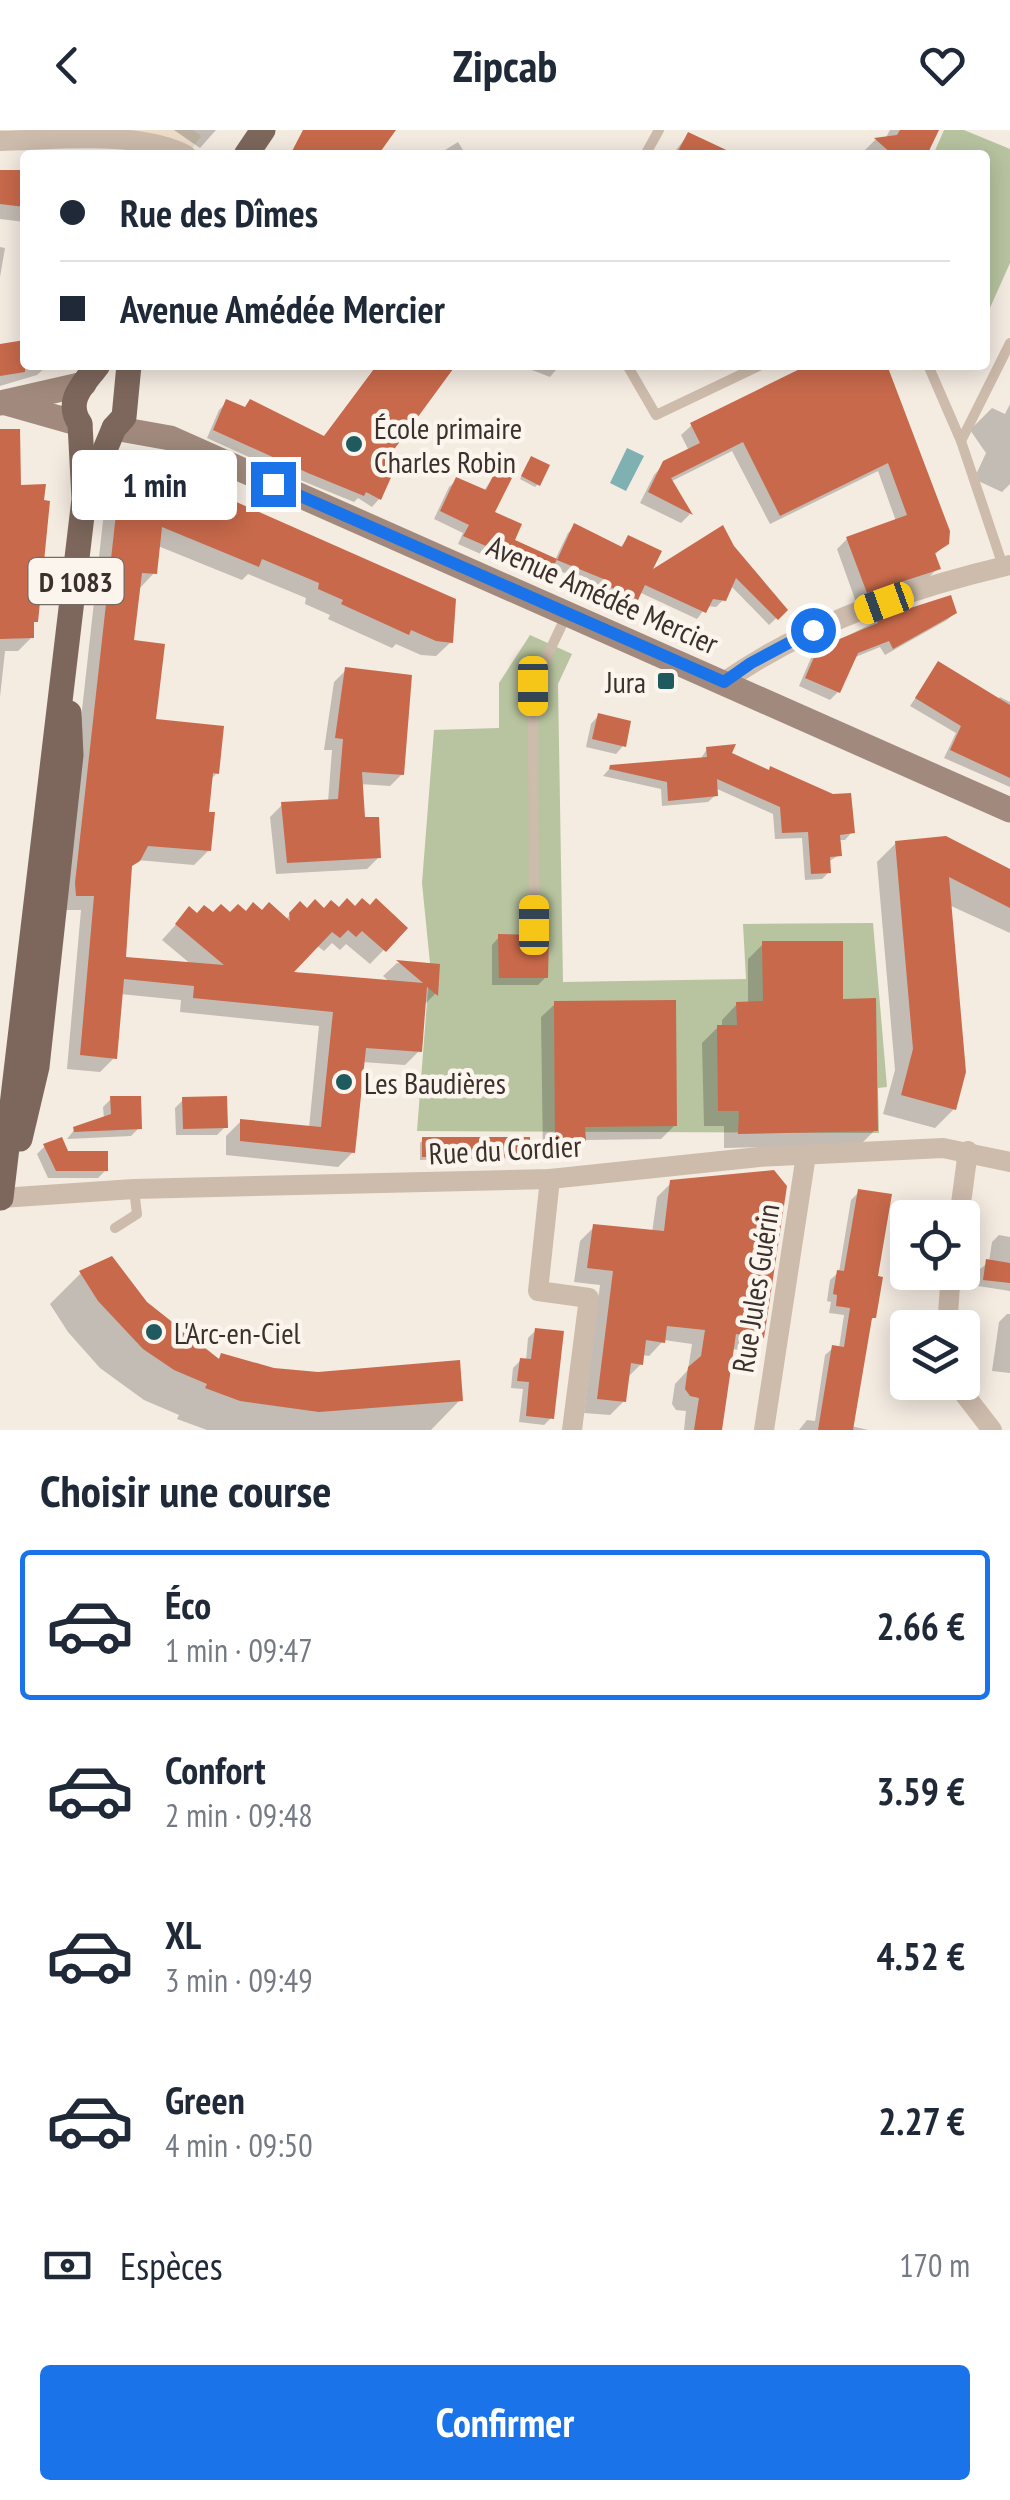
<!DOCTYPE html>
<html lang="fr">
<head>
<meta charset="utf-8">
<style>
	:root { --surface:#fff; --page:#f2f2f3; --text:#1f2937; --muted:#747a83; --line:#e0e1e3; --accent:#1a73e8 }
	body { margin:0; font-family:"PT Sans Narrow",sans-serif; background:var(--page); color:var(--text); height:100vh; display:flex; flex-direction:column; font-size:38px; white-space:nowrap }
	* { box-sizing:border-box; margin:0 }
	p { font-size:32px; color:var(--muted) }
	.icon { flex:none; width:55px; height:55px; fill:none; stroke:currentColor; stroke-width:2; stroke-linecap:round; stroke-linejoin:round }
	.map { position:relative; height:1300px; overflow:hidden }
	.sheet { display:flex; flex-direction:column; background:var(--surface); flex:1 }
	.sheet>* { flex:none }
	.banner { position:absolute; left:20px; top:20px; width:970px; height:220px; border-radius:10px; box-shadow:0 5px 25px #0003; display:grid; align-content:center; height:220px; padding:0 40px; background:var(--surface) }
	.tools { position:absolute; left:890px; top:1070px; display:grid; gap:20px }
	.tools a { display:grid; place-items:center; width:90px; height:90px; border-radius:10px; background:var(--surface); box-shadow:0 5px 25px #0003; font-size:50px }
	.end { position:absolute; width:45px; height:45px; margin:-22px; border:12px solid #1a73e8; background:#fff; box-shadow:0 0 0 5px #fff }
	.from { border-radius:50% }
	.bubble { position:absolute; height:70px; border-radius:10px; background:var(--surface); box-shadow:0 5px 25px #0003; font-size:32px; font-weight:800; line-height:70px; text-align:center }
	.car { position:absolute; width:30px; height:60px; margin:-30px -15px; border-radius:12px; box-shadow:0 0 8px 2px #0007; background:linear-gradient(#f5c518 24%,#345 0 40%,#f5c518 0 76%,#345 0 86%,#f5c518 0) }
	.banner b { display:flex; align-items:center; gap:35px; height:95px; font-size:38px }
	.banner b+b { border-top:2px solid var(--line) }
	.banner i { width:25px; height:25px; background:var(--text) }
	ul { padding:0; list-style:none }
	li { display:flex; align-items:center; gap:30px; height:150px; margin:0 20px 15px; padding:0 20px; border:5px solid transparent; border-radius:10px }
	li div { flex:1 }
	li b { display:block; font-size:38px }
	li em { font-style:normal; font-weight:800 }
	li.selected { border-color:var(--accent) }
	li>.icon { width:90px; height:90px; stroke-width:1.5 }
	h2 { padding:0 40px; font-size:45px; line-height:120px }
	.pay { display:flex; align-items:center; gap:25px; height:110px; padding:0 40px; font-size:38px }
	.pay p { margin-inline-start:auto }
	.button { display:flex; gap:20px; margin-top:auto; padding:20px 40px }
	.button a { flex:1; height:115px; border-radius:10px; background:var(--accent); color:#fff; font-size:40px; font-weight:800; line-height:115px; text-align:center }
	header { display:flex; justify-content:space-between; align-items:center; height:130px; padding:0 40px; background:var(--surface); font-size:45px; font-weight:800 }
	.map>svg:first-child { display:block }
	.green { fill:#b8c4a0 }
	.plaza { fill:#ecdcc8 }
	.water { fill:#7fb0b2 }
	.shadow { fill:#0003 }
	.building { fill:#c8694b }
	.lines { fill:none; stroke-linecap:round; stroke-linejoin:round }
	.lane { stroke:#cdbbac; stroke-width:10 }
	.street { stroke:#cdbbac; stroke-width:20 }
	.secondary { stroke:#a18a7d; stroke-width:25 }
	.primary { stroke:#7d675c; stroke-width:25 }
	.route { stroke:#1a73e8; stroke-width:12 }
	.poi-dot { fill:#1f5a5e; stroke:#fbf5ee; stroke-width:4 }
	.labels { text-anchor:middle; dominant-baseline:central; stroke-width:9; stroke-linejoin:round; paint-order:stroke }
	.shield { fill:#fbf5ee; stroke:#756b66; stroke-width:2.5 }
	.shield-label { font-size:28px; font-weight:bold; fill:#3b302b }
	.poi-label { font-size:30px; fill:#3b302b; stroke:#fbf5ee; text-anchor:start }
	.street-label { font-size:30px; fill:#3b302b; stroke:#fbf5ee }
</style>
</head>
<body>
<header><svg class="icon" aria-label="back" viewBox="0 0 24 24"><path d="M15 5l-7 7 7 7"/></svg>Zipcab<svg class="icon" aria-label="heart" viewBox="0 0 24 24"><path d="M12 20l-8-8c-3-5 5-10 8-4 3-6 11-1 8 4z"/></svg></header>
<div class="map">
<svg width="1010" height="1300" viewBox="0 0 1010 1300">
	<rect width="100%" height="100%" fill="#f4ebe1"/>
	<g class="green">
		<path d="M944,0H964L1010,19V133L985,189V25H933Z"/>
		<path d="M530,505L572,524L558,554L563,852L746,849L743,794L873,793L887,957L878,958L879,1003L417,1001L430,833L422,753L434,600L499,598V553Z"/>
	</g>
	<path class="plaza" d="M0,0H193L201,6L187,25L169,16L0,11Z"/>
	<path class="water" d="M627,318L644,326L626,361L610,353Z"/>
	<g class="shadow">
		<path d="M174,0H216L200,18Z"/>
		<path d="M890,0H936L924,25H860L875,10L885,9Z"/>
		<path d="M688,5L714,25H672Z"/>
		<path d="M458,12L466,25H437Z"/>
		<path d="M0,42L25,43V92L0,89Z"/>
		<path d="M0,117L5,118L0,147Z"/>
		<path d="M25,210V235H48L37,245L0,256V216Z"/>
		<path d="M377,235H452L383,330L379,369L372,377L358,368L354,372L300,350L207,308L219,280L227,272L323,308Z"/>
		<path d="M519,235H560L550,247Z"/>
		<path d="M813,235H884L945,414L934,426L938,438L928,448L856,472L837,419L847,409L896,391L878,341L770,394L732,321L670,352L690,384L681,393L640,373L654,345L665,333L689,321L681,305L692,295Z"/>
		<path d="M1010,274V354L1002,362L974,349L986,323L970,300L992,278L1005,284Z"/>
		<path d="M0,302L19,357L32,507L18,521H5L0,567Z"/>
		<path d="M528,332L538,354L535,357L520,349Z"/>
		<path d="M496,343L492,383L512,411L555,430L568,403L575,396L620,418L628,408L647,445L732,417L785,480L769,495L730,455L723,470L716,477L707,476L697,489L639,462L629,476L599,462L601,458L550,437L540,450L458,414L463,403L434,389L449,357L457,350L483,362Z"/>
		<path d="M173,347L451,512L436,526L421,525L396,514L392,518L328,489L330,485L305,474L306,468L248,444L242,450L158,416L154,443L140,458L131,512L153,591L217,643L210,650L206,684L209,720L194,735L137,730L129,738L123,829L192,835L162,810L189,780L197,786L261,783L285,790L300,775L307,781L355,779L405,798L370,834L346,814L340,820L332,813L324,821L316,815L289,844L391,853L383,846L397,833L437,836L435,864L423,876L420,920L405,935L362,932L353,1022L338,1037L226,1025V1006L241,991L309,998L319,896L180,882L181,870L120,864L114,928L100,942L67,939L81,780H62L61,769L103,391L105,380L121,365L163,357Z"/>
		<path d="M955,483L947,490L885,525L880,517L853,528L838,562L830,570L799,556L811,528L819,520L877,491Z"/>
		<path d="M938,534L997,570L1000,567L1010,572V657L944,628L956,603L910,576Z"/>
		<path d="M346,540L402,644L390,656L360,654L362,690L379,727L367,739L276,744L270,687L282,675L328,672L332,620H324L334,552Z"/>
		<path d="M598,586L623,616L616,624L586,617L591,594Z"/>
		<path d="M707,619L729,625L852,702L845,710H838L839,725L828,732L829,742L822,749L805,750L802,708L775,709L773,684L715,658L716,665L708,672L662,676L661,659L603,646L611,637L700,630Z"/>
		<path d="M896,713L1010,742V803L949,775L954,979L935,998L883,984L895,940L877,732Z"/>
		<path d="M499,807L546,847L538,855H492V815Z"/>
		<path d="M763,814L841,872L875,1000L860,1015L724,1018V996H704L702,913L718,897H722V890L737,874H748V829Z"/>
		<path d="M555,874L675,995L661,1009L584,1010L569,1024L543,1028L541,887Z"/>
		<path d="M111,969L139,998L131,1006L67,1009L75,999L104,989L103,977Z"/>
		<path d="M183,970L225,997L217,1005H176L175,978Z"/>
		<path d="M423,1010L528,1025L524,1028L420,1030V1013Z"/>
		<path d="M45,1016L106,1040L98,1048H48L37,1024Z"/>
		<path d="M671,1053L762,1207L748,1221L732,1219L721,1300H684L686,1281L676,1280L672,1274L675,1254L688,1240L692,1214L664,1210L649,1226L642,1225L641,1234L627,1248L624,1271L610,1285L584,1283L600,1155L574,1152L580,1111L594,1097L652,1103L657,1067Z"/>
		<path d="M859,1062L875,1148L874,1187L869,1192L851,1296L868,1300H799L807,1290L815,1291L825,1225L833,1218H839L844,1185L829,1183L831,1172L827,1171L830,1150L839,1142L851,1070Z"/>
		<path d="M999,1105L1010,1107V1161L978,1156L980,1139L989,1132L992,1112Z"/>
		<path d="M81,1143L146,1173L217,1230L222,1226L274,1240L460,1270L431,1300H207L177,1289L179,1285L144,1270L100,1238L68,1202L50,1174Z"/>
		<path d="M1007,1184H1010V1243L992,1241L999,1192Z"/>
		<path d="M536,1200L551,1288L544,1295L519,1292L523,1259L511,1258L513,1238L521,1230L526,1231L528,1208Z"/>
	</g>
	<g class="building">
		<path d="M303,0H396L378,25H290Z"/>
		<path d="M900,0H939L927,25H893L874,8L897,5Z"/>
		<path d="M688,2L737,25H676Z"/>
		<path d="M0,40H25V77L0,74Z"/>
		<path d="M25,210V242L0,246V214Z"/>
		<path d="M377,235H456L387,329L397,334L381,370L366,362L364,366L308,343L213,300L226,269L245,277L250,269L324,306Z"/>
		<path d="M808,235H887L950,401L949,414L935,423L941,439L867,463L846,407L907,385L888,333L780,386L743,312L671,348L693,385L648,362L663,331L700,313L690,293Z"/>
		<path d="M0,299H20L21,355L46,354L44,370L50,371L38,492H34V508L0,509Z"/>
		<path d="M531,326L550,335L540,356L521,346Z"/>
		<path d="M496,340L512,348L495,382L522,394L515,410L557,429L550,444L463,406L469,395L440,381L456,347L486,360Z"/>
		<path d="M173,344L456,469L453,513L436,511L411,500L409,505L341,474L343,470L318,459L319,453L262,429L259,437L162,397L157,444L142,443L134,510L165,514L156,589L224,596L219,644L213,643L209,682H215L211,721L148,716L140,731L132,736L126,827L224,835L175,794L189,776L197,783L204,775L213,782L221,774L230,782L238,774L246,781L253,772L262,780L269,772L290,791L289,783L300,771L307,778L315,769L324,778L331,770L339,777L347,768L355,776L362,768L370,775L376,768L408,798L386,822L362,801L356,807L348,800L340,808L332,802L294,842L423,853L396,830L440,834L438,866L427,857L422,922L366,918L355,1023L240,1011V989L321,997L333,882L193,868L194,856L124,849L117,929L80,925L94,766H76L75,753L117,375L119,362L169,353Z"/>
		<path d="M574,393L622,417L628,405L662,421L653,439L723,395L734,416L788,480L778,490L736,448L726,471L713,469L706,483L645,455L638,470L604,454L606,450L557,430Z"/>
		<path d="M951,465L957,483L893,519L889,511L858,523L840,563L805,548L818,518L878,493L876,489Z"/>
		<path d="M938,531L1010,575V648L950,620L961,596L915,568Z"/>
		<path d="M345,537L412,545L404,645L362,642L365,687H379L381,728L287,733L281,672L338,669L343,609L335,608Z"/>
		<path d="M598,583L631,591L626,617L592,609Z"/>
		<path d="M736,614L732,623L769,640L770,636L833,664L851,663L855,703L840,705L842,726L830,727L831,743L811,744L808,702L782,703L780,677L717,649L718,666L668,671L667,652L609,639L610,635L707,627L706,617Z"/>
		<path d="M946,706L1010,739V778L949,747L966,942L956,980L901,965L913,919L895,711Z"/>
		<path d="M498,804L549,805L548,848H499Z"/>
		<path d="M762,811H843V869L876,868L878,1001L738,1004L739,981H718L717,895H737L736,872L763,871Z"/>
		<path d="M676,870L677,996L585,997L586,1011L555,1015L554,871Z"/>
		<path d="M110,966H141L142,999L74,1002L73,997L111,984Z"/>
		<path d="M227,966L228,998L183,999L182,967Z"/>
		<path d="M62,1007L68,1021H108V1041H56L43,1014Z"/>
		<path d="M422,1007H530V1026L422,1027Z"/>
		<path d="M774,1040L787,1056L764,1208L736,1204L722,1300H694L699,1268L690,1266L685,1259L688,1237L701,1226L705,1200L667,1196L665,1213L646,1210L643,1235L631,1233L626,1272L597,1269L613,1141L587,1138L593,1094L664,1101L670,1050Z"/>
		<path d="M858,1059L892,1064L878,1146L883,1147L876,1188H872L853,1300H818L832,1215L844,1217L850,1178L836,1176L837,1165L833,1164L837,1140L844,1141Z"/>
		<path d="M112,1126L147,1172L219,1229L221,1223L274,1238L318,1242L460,1230L463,1271L319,1282L240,1271L205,1258L207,1254L174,1240L143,1219L98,1171L79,1141Z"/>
		<path d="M986,1129L1010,1133V1153L983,1150Z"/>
		<path d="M535,1198L564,1201L554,1289L526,1286L529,1252L517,1251L520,1228L531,1229Z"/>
	</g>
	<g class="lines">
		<g class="lane">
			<path d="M645,25L659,0"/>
			<path d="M627,235L656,285L761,235"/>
			<path d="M928,235L961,311"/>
			<path d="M1003,436L961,311L1010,213"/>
			<path d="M534,795L533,556L567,484"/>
			<path d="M115,1098L137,1084L134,1060"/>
		</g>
		<g class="street">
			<path d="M0,11C55,10 139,0 186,25"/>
			<path d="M724,552C808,493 911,458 1010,435"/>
			<path d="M550,1049L538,1161L589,1168L572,1300"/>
			<path d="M1,1068L134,1059L550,1049L759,1027L943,1018L1010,1032"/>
			<path d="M959,1088L968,1021"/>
			<path d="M947,1198L951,1142"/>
			<path d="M961,1252L965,1265L992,1300"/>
			<path d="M764,1300L806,1025"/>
		</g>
		<g class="secondary">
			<path d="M0,273L84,254"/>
			<path d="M6,273L80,294"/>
			<path d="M114,298L170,308L1010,680"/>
		</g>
		<g class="primary">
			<path d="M246,25L263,0"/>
			<path d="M86,365L114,298L124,287L129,235"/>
			<path d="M20,1009L37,937L71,625L69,583"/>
			<path d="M1,1068L84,369L80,294C64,270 84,254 98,235"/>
		</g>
	</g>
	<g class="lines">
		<path class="route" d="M273,354L724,552L751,533L813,500"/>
	</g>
	<g class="poi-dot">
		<circle cx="354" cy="314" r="10"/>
		<rect x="656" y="541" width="20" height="20" rx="5"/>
		<circle cx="344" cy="952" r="10"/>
		<circle cx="154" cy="1202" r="10"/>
	</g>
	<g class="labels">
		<rect class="shield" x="28.5" y="428" width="95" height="46" rx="8"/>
		<g class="shield-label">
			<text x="76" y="451">D 1083</text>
		</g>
		<g class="poi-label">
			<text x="374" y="297">École primaire<tspan x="374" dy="34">Charles Robin</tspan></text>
			<text x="646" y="551" text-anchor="end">Jura</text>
			<text x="364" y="952">Les Baudières</text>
			<text x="174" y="1202">L'Arc-en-Ciel</text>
		</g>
		<g class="street-label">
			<text transform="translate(603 464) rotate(24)">Avenue Amédée Mercier</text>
			<text transform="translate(505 1019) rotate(-3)">Rue du Cordier</text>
			<text transform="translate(755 1158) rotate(-81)">Rue Jules Guérin</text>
		</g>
	</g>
</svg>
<div class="tools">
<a><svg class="icon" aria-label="locate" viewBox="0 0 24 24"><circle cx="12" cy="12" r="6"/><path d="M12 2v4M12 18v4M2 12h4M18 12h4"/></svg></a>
<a><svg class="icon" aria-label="layers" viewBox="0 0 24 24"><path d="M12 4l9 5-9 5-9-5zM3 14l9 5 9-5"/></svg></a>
</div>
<i class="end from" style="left:813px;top:500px"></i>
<i class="end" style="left:273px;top:354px"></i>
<div class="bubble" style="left:72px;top:320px;width:165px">1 min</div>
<i class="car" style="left:884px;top:473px;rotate:250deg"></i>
<i class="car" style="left:533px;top:556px;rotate:180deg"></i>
<i class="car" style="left:534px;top:795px;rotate:0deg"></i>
<div class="banner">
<b><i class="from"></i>Rue des Dîmes</b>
<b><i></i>Avenue Amédée Mercier</b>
</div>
</div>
<section class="sheet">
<h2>Choisir une course</h2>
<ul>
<li class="selected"><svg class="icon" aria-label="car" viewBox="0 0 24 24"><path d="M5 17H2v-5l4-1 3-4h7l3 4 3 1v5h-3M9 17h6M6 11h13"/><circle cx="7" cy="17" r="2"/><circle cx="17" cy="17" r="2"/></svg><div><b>Éco</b><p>1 min · 09:47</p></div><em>2.66 €</em></li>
<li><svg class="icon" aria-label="car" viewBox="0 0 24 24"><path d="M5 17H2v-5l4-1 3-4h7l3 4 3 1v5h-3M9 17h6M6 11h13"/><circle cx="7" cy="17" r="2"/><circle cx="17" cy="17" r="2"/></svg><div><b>Confort</b><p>2 min · 09:48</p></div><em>3.59 €</em></li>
<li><svg class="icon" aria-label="car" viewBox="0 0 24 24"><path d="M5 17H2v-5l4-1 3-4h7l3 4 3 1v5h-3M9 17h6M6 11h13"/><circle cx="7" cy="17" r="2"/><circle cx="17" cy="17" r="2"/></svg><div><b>XL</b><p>3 min · 09:49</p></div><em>4.52 €</em></li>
<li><svg class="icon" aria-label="car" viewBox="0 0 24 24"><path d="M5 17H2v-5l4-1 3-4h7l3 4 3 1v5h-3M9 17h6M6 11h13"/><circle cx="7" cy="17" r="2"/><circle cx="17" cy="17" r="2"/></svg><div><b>Green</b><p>4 min · 09:50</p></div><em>2.27 €</em></li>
</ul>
<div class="pay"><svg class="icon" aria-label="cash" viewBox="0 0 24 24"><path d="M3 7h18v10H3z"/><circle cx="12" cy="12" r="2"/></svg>Espèces<p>170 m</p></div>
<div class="button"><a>Confirmer</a></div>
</section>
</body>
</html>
